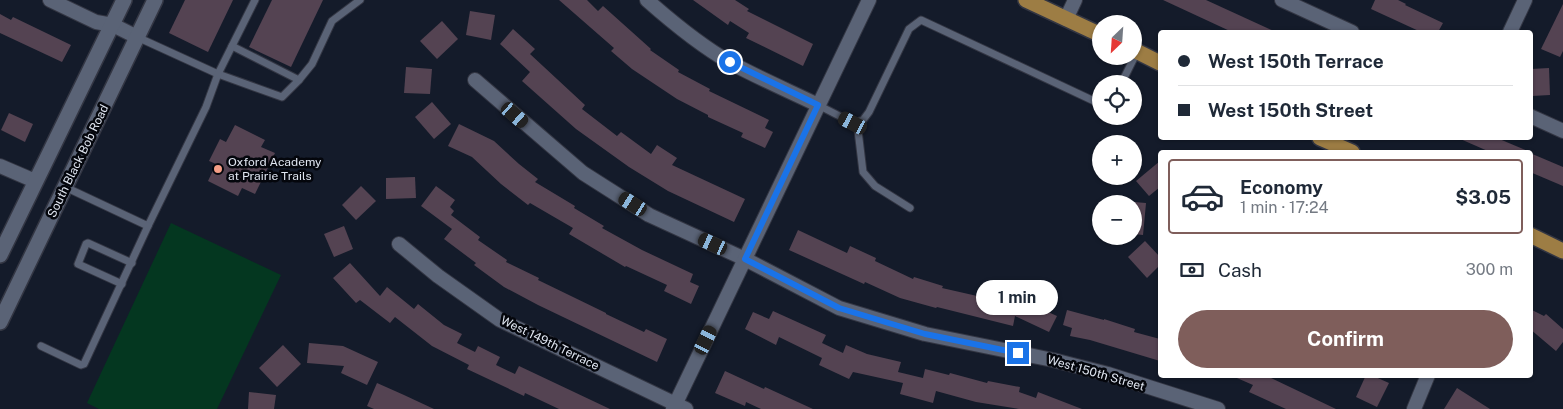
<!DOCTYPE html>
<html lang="en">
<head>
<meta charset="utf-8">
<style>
	:root { --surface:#fff; --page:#f6f6f7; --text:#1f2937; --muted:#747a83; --line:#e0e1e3; --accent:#7f5e5b }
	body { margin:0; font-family:"Public Sans",sans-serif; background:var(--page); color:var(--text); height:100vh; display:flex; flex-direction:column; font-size:19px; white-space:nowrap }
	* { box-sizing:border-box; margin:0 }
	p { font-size:16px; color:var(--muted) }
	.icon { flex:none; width:28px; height:28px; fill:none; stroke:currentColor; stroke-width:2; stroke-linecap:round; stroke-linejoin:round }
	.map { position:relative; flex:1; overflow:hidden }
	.side { position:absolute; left:1158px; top:150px; width:375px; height:228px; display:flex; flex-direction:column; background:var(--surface); border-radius:5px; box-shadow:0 1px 4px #0004 }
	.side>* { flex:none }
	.guide { position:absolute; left:1158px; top:30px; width:375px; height:110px; border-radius:5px; box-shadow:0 1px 4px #0004; display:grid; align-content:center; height:110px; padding:0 20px; background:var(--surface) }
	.needle { width:32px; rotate:205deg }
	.fabs { position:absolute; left:1092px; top:15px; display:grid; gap:10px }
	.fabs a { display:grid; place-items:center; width:50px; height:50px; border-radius:50%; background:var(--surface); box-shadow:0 1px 4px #0004; font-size:25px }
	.end { position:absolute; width:22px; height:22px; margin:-11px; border:6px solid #1a73e8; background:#fff; box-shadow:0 0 0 2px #fff }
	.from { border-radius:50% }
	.bubble { position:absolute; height:35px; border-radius:18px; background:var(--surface); box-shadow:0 1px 4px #0004; font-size:16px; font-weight:700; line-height:35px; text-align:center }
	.car { position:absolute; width:15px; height:30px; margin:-15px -8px; border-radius:6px; box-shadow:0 0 4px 1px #0007; background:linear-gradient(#222 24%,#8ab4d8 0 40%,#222 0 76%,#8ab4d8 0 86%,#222 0) }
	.guide b { display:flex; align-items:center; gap:18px; height:48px; font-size:19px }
	.guide b+b { border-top:1px solid var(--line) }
	.guide i { width:12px; height:12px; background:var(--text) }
	ul { padding:9px 0 0; list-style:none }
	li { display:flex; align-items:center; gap:15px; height:75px; margin:0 10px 8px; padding:0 10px; border:2px solid transparent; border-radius:5px }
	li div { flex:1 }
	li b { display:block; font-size:19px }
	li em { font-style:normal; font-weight:700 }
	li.current { border-color:var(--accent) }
	li>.icon { width:45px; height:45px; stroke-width:1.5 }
	.pay { display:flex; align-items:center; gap:12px; height:55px; padding:0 20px; font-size:19px }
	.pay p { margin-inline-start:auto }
	.cta { display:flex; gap:10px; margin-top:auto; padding:10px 20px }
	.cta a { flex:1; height:58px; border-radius:30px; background:var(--accent); color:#fff; font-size:20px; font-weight:700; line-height:58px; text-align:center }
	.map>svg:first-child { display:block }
	.grass { fill:#043720 }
	.building { fill:#544352 }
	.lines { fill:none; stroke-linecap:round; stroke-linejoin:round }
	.service-casing { stroke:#333643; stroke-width:9 }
	.minor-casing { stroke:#333643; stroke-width:16 }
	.secondary-casing { stroke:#333643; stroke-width:18 }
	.primary-casing { stroke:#333643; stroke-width:18 }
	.service { stroke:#5a6376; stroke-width:7 }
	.minor { stroke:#5a6376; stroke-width:14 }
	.secondary { stroke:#5a6376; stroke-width:15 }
	.primary { stroke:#9d7d44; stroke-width:15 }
	.route { stroke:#1a73e8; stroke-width:6 }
	.poi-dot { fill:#f49e86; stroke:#04060c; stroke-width:2 }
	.labels { text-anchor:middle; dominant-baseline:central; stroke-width:5; stroke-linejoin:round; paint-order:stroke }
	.street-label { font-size:12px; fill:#e0e6f1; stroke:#04060c }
	.poi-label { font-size:12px; fill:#e0e6f1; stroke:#04060c; text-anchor:start }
</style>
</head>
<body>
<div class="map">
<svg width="1563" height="409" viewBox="0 0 1563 409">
	<rect width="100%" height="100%" fill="#141b2a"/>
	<path class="grass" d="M171,223L281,275L217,409H99L87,403Z"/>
	<g class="building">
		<path d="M185,0H233L208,52L169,33Z"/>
		<path d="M272,0H323L291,67L249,47Z"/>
		<path d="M559,0H587L598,11L603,6L651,49L650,50L679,70L678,72L710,89L709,91L769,120L765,128L773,132L765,148L741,137L743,133L708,117V115L677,99L632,69L611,51L614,48Z"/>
		<path d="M693,0H735L749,9L747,11L813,44L803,66L746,38L749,33L730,21L728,25Z"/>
		<path d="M1163,0H1206L1276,32H1232Z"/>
		<path d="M1375,0H1398L1406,4L1405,5L1443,23L1438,32H1421L1371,9Z"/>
		<path d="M1563,4V51L1560,57L1541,49Z"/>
		<path d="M470,11L495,15L491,40L466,35Z"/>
		<path d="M0,14L11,20L13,17L71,45L62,62L0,33Z"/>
		<path d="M442,21L458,39L437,59L420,41Z"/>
		<path d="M513,29L535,49L530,54L585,105L582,109L617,136L621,132L651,154L657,145L677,158L672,165L745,199L734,222L668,191L629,167L576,129L522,81L530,72L500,44Z"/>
		<path d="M406,67L432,69L430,94L404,93Z"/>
		<path d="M1549,68L1550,95L1532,96L1531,69Z"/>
		<path d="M432,102L451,124L434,139L415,117Z"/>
		<path d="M9,113L33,124L25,142L1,130Z"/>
		<path d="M459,124L494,141L519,164L538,179L535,182L575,206L574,208L604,226L602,228L642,250L693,274L690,282L699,286L691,304L664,291L667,285L626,266L625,267L569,234L573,228L530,203L528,205L501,184L472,157L448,146Z"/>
		<path d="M235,125L265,140L261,147L275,153L255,194L242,188L238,196L208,181L216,164L209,161L220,139L226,142Z"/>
		<path d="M1458,138H1497L1530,152H1490Z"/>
		<path d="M1530,153L1563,167V186L1530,172Z"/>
		<path d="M1160,161V187L1149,196L1136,181Z"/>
		<path d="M415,177L416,198L386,199V178Z"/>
		<path d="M361,186L376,201L356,220L342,205Z"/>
		<path d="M436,186L455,200L450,207L454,211L451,215L480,237L478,240L507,260L506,262L539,278L538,280L606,313V314L644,332L646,329L667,339L657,362L538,305L504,287L474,265L476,263L444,239L452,229L421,206Z"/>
		<path d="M1134,202L1146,203L1143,235L1134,234Z"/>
		<path d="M344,226L353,249L334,257L324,234Z"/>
		<path d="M798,230L847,253L850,246L876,258L875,261L913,279L914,277L943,286L942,288L986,298V296L1025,304L1026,302L1057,316L1049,332L1015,316L1013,326L937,307L936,308L900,298L865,282L864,284L789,250Z"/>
		<path d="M1145,241L1160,257V265L1147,278L1128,257Z"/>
		<path d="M350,263L380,296L387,287L414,309L418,304L444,325L462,334L457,343L475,352L478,346L500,357L496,365L515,374L519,366L610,409H559L525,393L524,396L467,369L469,365L432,346L395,317L390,323L360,300L356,303L333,278Z"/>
		<path d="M1530,309L1544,316L1546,314L1563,329V342L1556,351L1530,329Z"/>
		<path d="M1067,310L1104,320V319L1135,329L1134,332L1160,339V361L1090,340L1070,336L1072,328L1063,325Z"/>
		<path d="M773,311L826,335L822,343L843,353L846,345L867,354L901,362L898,372L923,378L925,369L949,375L950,373L987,383L988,381L1020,387L1019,392L1036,398L1038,392L1082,409H1019L976,402L936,391L933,403L900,394L903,383L853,372L849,379L819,365L822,358L779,337L776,345L745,329L753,312L769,319Z"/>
		<path d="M309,343L343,346L378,362L367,385L341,373L344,366L307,363Z"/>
		<path d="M283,345L301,364L277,387L259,368Z"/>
		<path d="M725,371L764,389L765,387L813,409H761L746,402L745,406L715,393Z"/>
		<path d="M1230,375H1265L1336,409H1286L1249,392L1253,385Z"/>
		<path d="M1366,375H1371L1389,383L1377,407L1356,397Z"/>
		<path d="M377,383L404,395L434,409H374L367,406Z"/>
		<path d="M1457,388L1490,409H1444Z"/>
		<path d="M249,392L276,395L274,409H248Z"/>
	</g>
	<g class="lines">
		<g class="service-casing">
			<g id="service">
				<path d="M137,37L218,74L282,97L299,80"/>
				<path d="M232,46L299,80L312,64L332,21L360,0"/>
				<path d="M1121,84L1137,52"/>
				<path d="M818,105L853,123L863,120L869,112L909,29L921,20L1094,101L1101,103"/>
				<path d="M857,122L863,172L875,186L910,208"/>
				<path d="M65,187L148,226L206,107L218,74L255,0"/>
				<path d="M122,284L78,264L86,244L88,243L132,263"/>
				<path d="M41,346L81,365L84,364L148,226"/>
			</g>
		</g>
		<g class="minor-casing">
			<g id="minor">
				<path d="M50,0L96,22L113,25L137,37"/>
				<path d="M647,0C673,23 701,46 731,63C759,78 789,91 818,105"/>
				<path d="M1282,0L1352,32"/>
				<path d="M1066,19L1075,0"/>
				<path d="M1510,32L1525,0"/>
				<path d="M475,80L583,173L649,215L745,259L839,308L925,334L1053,360L1108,374L1218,409"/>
				<path d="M1530,116L1563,131"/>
				<path d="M0,166L35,181"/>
				<path d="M399,244L438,276L500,320L686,409"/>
				<path d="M673,409L869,0"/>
				<path d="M1414,409L1428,375"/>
			</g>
		</g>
		<g class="secondary-casing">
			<g id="secondary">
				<path d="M0,255L124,0"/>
				<path d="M0,322L155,0"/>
			</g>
		</g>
		<g class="primary-casing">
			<g id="primary">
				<path d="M1026,0L1101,35"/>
				<path d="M1134,50L1160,63"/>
				<path d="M1320,138L1352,152"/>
				<path d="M1530,235L1563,251"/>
			</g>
		</g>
		<use href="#service" class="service"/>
		<use href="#minor" class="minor"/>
		<use href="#secondary" class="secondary"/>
		<use href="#primary" class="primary"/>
	</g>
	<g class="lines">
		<path class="route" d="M730,62L818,105L745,259L839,308L925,334L1018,353"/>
	</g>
	<circle class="poi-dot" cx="218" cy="169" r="5"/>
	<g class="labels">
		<g class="street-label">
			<text transform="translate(78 161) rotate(-64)">South Black Bob Road</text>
			<text transform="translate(550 343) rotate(26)">West 149th Terrace</text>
			<text transform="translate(1096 373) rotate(16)">West 150th Street</text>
		</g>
		<g class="poi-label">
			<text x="228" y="162">Oxford Academy<tspan x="228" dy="14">at Prairie Trails</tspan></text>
		</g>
	</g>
</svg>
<div class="fabs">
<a><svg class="needle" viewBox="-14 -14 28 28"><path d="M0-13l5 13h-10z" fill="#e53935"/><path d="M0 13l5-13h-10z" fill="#747a83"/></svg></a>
<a><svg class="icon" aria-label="locate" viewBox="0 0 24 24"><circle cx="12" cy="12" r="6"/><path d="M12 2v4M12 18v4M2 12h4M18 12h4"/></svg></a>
<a>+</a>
<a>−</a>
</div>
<i class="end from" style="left:730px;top:62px"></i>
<i class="end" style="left:1018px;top:353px"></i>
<div class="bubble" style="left:976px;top:280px;width:82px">1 min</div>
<i class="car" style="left:515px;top:115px;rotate:131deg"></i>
<i class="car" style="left:853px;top:123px;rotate:297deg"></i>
<i class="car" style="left:633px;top:204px;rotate:302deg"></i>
<i class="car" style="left:713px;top:244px;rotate:295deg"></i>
<i class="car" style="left:706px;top:340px;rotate:26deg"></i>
<div class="guide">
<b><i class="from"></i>West 150th Terrace</b>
<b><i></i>West 150th Street</b>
</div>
<section class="side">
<ul>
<li class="current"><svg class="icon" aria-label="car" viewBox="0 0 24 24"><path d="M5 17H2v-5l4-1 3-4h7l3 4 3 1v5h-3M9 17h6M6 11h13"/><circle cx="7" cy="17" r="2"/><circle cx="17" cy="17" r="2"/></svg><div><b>Economy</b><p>1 min · 17:24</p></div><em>$3.05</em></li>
</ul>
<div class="pay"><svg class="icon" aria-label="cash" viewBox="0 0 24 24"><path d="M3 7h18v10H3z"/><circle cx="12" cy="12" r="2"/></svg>Cash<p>300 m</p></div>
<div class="cta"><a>Confirm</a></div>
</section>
</div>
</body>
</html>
